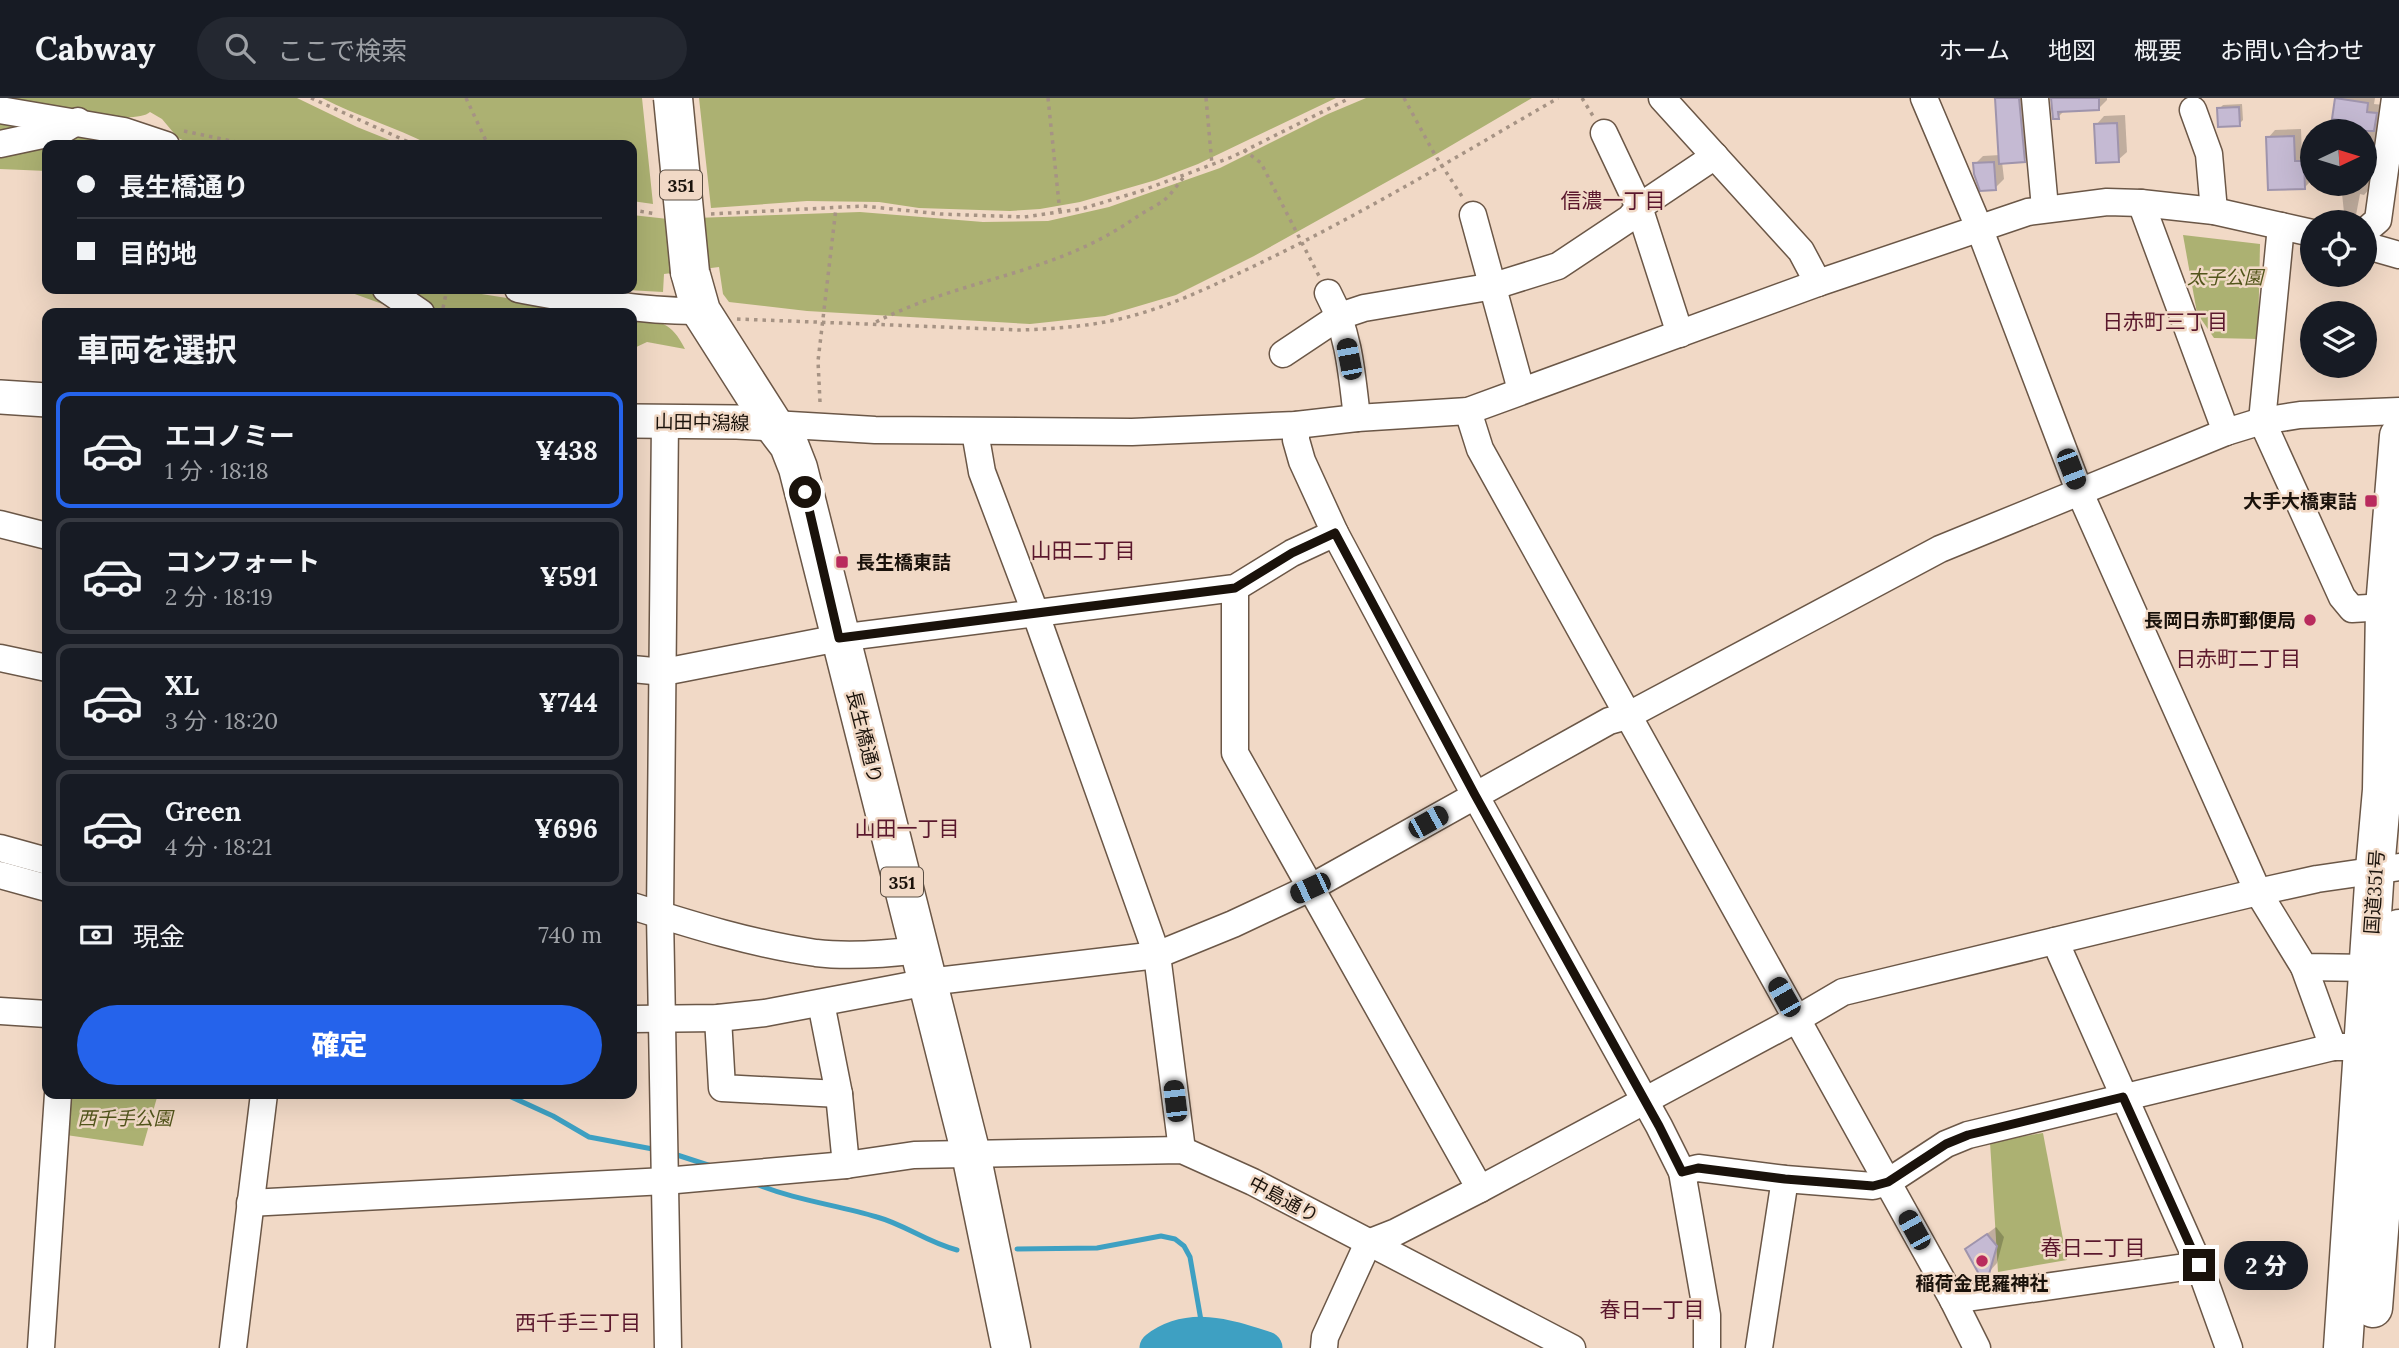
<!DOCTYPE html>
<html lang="ja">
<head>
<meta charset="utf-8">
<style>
	:root { --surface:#171b24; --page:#242831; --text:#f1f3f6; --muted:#9ea1a6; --line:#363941; --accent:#2563eb }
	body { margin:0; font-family:Lora,"Noto Sans JP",serif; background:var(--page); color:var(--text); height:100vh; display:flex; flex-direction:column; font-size:26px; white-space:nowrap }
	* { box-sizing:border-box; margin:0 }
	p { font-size:23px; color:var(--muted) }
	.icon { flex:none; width:38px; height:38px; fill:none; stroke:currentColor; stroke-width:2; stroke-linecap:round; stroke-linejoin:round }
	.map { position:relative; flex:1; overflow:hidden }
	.side { position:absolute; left:42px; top:210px; width:595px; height:791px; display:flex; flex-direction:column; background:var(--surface); border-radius:14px; box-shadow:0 7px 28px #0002 }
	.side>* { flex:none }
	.top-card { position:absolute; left:42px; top:42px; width:595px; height:154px; border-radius:14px; box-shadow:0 7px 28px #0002; display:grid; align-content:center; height:154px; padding:0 35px; background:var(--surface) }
	.needle { width:46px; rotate:86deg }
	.fabs { position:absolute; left:2300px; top:21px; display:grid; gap:14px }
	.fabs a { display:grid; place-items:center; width:77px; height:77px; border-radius:50%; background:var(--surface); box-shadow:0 7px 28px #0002; font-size:35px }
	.end { position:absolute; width:32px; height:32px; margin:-16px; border:9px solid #1a120b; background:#fff; box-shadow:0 0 0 4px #fff }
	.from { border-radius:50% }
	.bubble { position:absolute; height:49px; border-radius:24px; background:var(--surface); box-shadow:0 7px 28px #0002; font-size:23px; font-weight:800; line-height:49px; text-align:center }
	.car { position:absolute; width:21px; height:42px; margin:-21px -10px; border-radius:9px; box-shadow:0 0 5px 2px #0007; background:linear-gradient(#222 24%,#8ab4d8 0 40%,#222 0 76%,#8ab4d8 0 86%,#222 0) }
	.top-card b { display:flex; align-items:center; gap:24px; height:66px; font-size:26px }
	.top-card b+b { border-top:2px solid var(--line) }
	.top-card i { width:18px; height:18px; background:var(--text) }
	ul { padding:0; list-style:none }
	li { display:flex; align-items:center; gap:21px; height:116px; margin:0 14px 10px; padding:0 21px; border:4px solid var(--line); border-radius:14px }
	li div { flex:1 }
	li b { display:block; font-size:26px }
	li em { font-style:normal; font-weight:800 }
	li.current { border-color:var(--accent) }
	li>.icon { width:63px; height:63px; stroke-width:1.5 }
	h2 { padding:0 35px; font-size:32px; line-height:84px }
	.pay { display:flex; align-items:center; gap:18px; height:77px; padding:0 35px; font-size:26px }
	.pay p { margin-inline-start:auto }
	.button { display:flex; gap:14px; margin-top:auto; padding:14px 35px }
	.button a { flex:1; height:80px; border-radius:42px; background:var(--accent); color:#fff; font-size:28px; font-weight:800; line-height:80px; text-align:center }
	header { display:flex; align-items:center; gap:42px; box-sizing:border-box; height:98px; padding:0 35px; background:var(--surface); border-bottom:2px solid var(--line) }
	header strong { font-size:33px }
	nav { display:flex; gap:38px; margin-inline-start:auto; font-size:24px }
	.search { width:490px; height:63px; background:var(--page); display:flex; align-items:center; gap:18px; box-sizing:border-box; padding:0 24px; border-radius:38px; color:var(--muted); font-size:26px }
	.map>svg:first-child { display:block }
	.green { fill:#acb172 }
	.shadow { fill:#0003 }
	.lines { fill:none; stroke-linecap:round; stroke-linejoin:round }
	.stream { stroke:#3ea0c2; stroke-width:5 }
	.river { stroke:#3ea0c2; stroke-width:33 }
	.building { fill:#c5bad3; stroke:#9f94ac; stroke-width:2 }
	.minor-casing { stroke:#6b5747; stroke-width:29 }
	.major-casing { stroke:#6b5747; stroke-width:36 }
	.highway-casing { stroke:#6b5747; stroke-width:41 }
	.path { stroke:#a69384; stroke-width:3.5; stroke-dasharray:3.5 5; stroke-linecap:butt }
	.minor { stroke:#fff; stroke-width:26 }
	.major { stroke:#fff; stroke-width:33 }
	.highway { stroke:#fff; stroke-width:38 }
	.highway-bridge-casing { stroke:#6b5747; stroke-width:41; stroke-linecap:butt }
	.highway-bridge { stroke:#fff; stroke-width:38 }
	.route { stroke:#1a120b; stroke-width:9 }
	.poi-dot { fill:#b92b5d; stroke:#f1d9c6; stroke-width:2.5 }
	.labels { text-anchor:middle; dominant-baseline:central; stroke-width:5; stroke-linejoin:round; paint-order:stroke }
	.shield { fill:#f1d9c6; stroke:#5a4e43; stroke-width:2 }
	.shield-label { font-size:18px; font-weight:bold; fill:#1a120b }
	.park-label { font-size:19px; font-style:italic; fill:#52551b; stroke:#f1d9c6 }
	.street-label { font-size:19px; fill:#1a120b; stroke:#f1d9c6 }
	.poi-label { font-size:19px; font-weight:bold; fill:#1a120b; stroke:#f1d9c6; text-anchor:end }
	.neighbourhood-label { font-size:21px; fill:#5b182d; stroke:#f1d9c6 }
</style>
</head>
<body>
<header>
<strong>Cabway</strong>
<div class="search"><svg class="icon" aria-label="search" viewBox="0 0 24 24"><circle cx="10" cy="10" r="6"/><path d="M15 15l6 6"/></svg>ここで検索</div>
<nav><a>ホーム</a><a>地図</a><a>概要</a><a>お問い合わせ</a></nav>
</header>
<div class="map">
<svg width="2399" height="1250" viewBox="0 0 2399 1250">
	<rect width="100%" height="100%" fill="#f1d9c6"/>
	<g class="green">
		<path d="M0,0H297L357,29L402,47H194L178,40L162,21L150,14C133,30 27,5 0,0Z"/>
		<path d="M322,0H642L653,106L632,103V47H430C395,29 357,18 322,0Z"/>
		<path d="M699,0H1336L1198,66L1156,82L1080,104L1040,111L1010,113L919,110L879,104L807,103L711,110Z"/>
		<path d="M1366,0H1532L1435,57L1254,158L1176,197L1105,218L1030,226L807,213L729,204L723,196L719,169L664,176L663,194L609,191H632V117L668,121L860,114L983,124L1048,123L1109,109L1220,70L1328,16Z"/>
		<path d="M0,23L133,47H47V73L0,71Z"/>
		<path d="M2183,137L2260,146L2258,241L2214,240L2197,215Z"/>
		<path d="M341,191H450L601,215H407Z"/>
		<path d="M632,219C661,224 671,223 685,251L647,244L632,251Z"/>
		<path d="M68,996H158L143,1048L66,1037Z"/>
		<path d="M2043,1035L2067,1162L1998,1174L1990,1044Z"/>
	</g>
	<g class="shadow">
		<path d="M1992,0H2030L2034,52L2024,62L2002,64L2004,81L1995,90L1975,66L1983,58L2000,57L1997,1Z"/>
		<path d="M2052,0H2107V2L2099,10L2065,12L2058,19Z"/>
		<path d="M2338,0H2375L2374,6L2384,7L2372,88L2364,97L2360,96L2356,117L2349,124H2345L2341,86H2364V33H2340L2342,21Z"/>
		<path d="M2242,6L2243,22L2239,26L2219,11L2223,7Z"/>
		<path d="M2125,17L2127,54L2118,62L2096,27L2104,18Z"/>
		<path d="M2301,31L2302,57L2311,56L2312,82L2305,89L2268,40L2275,32Z"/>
		<path d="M1996,1129L2004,1139L1997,1165L1989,1174L1967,1151Z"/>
	</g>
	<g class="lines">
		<g class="stream">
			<path d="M505,996L553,1018L589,1039L658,1052"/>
			<path d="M671,1055L711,1068"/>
			<path d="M756,1086C795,1102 837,1107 877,1119C906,1127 926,1144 957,1152"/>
			<path d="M1017,1151L1097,1150L1161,1138L1175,1141L1184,1148L1190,1159L1203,1234"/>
		</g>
		<path class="river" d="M1156,1250C1190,1224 1229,1238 1266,1250"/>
	</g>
	<g class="building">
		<path d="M1995,0H2019L2025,64L1999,66Z"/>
		<path d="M2051,0H2099V12L2058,14L2059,21H2053Z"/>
		<path d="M2335,0L2368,5L2367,14L2377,15L2374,33H2338L2340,22L2332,21Z"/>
		<path d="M2239,9L2240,28L2218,29L2217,10Z"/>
		<path d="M2117,25L2119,64L2096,65L2094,26Z"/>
		<path d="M2294,38L2295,63H2304L2305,91L2268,92L2266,39Z"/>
		<path d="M1994,64L1996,92L1980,93L1974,76L1973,65Z"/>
		<path d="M1987,1136L1997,1148L1989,1176L1980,1178L1965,1151Z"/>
	</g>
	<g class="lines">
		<g class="minor-casing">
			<g id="minor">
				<path d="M1662,0L1801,153L1818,185"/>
				<path d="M1924,0L1980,132L2080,395L2258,794L2304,869L2370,870"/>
				<path d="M2035,0L2045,110"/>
				<path d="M0,12L124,33L166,47"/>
				<path d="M2193,12L2209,56L2214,113"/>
				<path d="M1604,35L1639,109L1680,236"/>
				<path d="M0,46L61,33L78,23"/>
				<path d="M2141,105L2226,334"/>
				<path d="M1473,117L1521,292"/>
				<path d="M2281,128L2262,323L2342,499L2352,511L2385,509"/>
				<path d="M2364,134L2378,122L2395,0"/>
				<path d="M2364,147L2399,157"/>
				<path d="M386,191L421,215"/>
				<path d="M518,191C578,202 641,214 701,213"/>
				<path d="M1328,195C1349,234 1352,277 1357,320"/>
				<path d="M1283,256L1340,218L1364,210L1494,188L1558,168L1630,120L1639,109L1715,58"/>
				<path d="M1468,313L1480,351L1953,1202L1977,1250"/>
				<path d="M665,323L660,817L668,1250"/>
				<path d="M773,326L875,332L1132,334L1296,327L1357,320L1468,313L1818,185L2028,114L2107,104L2141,105L2214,113L2312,135"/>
				<path d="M1296,327V342L1302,363L1335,435L1475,697L1659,1028L1682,1074L1707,1217V1250"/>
				<path d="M975,334L982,374L1035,514L1157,857L1182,1052"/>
				<path d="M0,426L47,438"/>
				<path d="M1235,490V655L1480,1091"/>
				<path d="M0,560L47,570"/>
				<path d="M632,571L664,574L839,540L1235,490L1292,455L1335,435"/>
				<path d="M0,750L47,763"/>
				<path d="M0,777L47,790"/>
				<path d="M632,808C692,827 753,846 816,855C850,859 886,856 919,852"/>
				<path d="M2055,843L2199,1167L2229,1250"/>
				<path d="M2304,869L2333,949"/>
				<path d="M821,905L839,996L846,1067"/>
				<path d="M0,913L47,916"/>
				<path d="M718,920L722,990L839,996"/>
				<path d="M632,921L718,920L765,915L928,884L1157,857L1233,826L1310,790L1609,623L1627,618L1940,451L2226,334L2262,323L2300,317L2399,313"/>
				<path d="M1682,1074L1698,1070L1785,1081L1873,1088L1888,1084L1946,1046L1968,1037L2333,949H2365"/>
				<path d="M250,1105L665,1083L846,1067L914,1057L1182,1052L1253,1084L1572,1250"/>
				<path d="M1953,1202L2199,1167"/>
				<path d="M41,1250L58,996"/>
				<path d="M233,1250L264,996"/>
				<path d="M1324,1250L1325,1239L1368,1145L1396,1134L1480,1091L1797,921L1843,894L2258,794L2317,781L2399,769"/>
				<path d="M1759,1250L1785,1081"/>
			</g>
		</g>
		<g class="major-casing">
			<g id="major">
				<path d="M0,299L47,302"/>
				<path d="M632,323L737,324L773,326"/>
			</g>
		</g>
		<g class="highway-casing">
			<g id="highway">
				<path d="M690,174L701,213L773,326L789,347L798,370L971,1056L1011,1250"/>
				<path d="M2373,1210L2393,953L2399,831"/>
				<path d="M2343,1250L2375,771L2382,692L2385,509L2399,338"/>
			</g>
		</g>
		<g class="path">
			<path d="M311,0L415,47"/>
			<path d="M466,0L488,47"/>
			<path d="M1048,0L1060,115"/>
			<path d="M1206,0L1212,67"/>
			<path d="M1404,0L1435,57L1463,100"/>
			<path d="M1582,0L1593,18"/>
			<path d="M184,33L250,47"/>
			<path d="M1244,52L1261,65L1319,178"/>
			<path d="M632,112L657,116"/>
			<path d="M711,116L863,108L940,116L1024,119L1081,111L1141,93L1232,59L1350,0"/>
			<path d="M443,210L447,191"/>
			<path d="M737,221L1020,232C1050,231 1080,229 1110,223C1161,213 1208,190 1254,168C1359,118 1458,58 1558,0"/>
			<path d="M876,224C962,180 1054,177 1135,120C1144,114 1154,109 1163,103C1171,97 1177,87 1184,79"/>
			<path d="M820,304L818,263L836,110"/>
		</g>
		<use href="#minor" class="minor"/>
		<use href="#major" class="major"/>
		<use href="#highway" class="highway"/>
		<g class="highway-bridge-casing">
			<path id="highway-bridge" d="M673,0L690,174"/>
		</g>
		<use href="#highway-bridge" class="highway-bridge"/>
	</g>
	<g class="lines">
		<path class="route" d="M805,394L839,540L1235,490L1292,455L1335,435L1475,697L1659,1028L1682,1074L1698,1070L1785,1081L1873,1088L1888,1084L1946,1046L1968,1037L2123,999L2199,1167"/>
	</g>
	<g class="poi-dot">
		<rect x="2364" y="396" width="14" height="14" rx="3.5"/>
		<rect x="835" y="457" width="14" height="14" rx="3.5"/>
		<circle cx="2310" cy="522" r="7"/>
		<circle cx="1982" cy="1163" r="7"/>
	</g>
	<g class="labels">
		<g class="shield">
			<rect x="660" y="72.5" width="42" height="29" rx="5"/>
			<rect x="881" y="769.5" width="42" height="29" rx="5"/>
		</g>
		<g class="shield-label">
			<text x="681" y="87">351</text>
			<text x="902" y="784">351</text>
		</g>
		<g class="park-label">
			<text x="2225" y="179">太子公園</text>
			<text x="125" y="1020">西千手公園</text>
		</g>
		<g class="street-label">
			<text transform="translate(702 324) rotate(1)">山田中潟線</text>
			<text transform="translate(865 639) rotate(76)">長生橋通り</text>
			<text transform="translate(2374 794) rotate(-86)">国道351号</text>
			<text transform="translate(1284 1101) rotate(28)">中島通り</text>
		</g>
		<g class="poi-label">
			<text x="2357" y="403">大手大橋東詰</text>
			<text x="856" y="464" text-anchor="start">長生橋東詰</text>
			<text x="2296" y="522">長岡日赤町郵便局</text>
			<text x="1982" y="1185" text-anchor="middle">稲荷金毘羅神社</text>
		</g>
		<g class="neighbourhood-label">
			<text x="1613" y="102">信濃一丁目</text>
			<text x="2165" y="223">日赤町三丁目</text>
			<text x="1083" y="452">山田二丁目</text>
			<text x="2238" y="560">日赤町二丁目</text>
			<text x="907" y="730">山田一丁目</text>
			<text x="2093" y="1149">春日二丁目</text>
			<text x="1652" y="1211">春日一丁目</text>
			<text x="578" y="1224">西千手三丁目</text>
		</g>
	</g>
</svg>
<div class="fabs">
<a><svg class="needle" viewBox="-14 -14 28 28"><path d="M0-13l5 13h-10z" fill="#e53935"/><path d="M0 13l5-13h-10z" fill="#9ea1a6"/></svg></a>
<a><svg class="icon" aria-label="locate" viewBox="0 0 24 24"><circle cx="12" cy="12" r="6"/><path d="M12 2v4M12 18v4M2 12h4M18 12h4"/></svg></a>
<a><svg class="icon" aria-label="layers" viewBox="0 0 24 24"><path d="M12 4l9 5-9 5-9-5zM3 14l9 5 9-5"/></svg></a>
</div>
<i class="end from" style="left:805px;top:394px"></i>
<i class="end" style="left:2199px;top:1167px"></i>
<div class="bubble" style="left:2224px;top:1143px;width:84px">2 分</div>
<i class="car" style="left:1349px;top:261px;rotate:349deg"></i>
<i class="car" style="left:2071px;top:371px;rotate:159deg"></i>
<i class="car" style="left:1428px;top:724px;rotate:61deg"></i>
<i class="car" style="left:1310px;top:790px;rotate:245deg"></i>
<i class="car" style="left:1784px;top:899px;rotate:330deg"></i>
<i class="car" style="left:1175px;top:1003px;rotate:353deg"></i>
<i class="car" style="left:1914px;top:1132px;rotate:331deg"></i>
<div class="top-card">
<b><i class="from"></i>長生橋通り</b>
<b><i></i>目的地</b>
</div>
<section class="side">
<h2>車両を選択</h2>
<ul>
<li class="current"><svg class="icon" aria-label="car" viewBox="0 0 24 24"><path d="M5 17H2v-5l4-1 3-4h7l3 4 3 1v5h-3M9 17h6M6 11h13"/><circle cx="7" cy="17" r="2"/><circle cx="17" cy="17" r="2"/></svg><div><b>エコノミー</b><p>1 分 · 18:18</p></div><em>¥438</em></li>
<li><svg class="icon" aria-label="car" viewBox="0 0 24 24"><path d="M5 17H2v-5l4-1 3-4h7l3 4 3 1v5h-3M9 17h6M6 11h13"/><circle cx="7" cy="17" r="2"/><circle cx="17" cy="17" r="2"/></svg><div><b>コンフォート</b><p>2 分 · 18:19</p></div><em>¥591</em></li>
<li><svg class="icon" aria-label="car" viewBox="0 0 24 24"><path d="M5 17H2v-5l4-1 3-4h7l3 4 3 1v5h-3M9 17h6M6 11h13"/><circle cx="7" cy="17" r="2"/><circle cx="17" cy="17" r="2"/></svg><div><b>XL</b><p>3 分 · 18:20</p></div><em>¥744</em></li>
<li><svg class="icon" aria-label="car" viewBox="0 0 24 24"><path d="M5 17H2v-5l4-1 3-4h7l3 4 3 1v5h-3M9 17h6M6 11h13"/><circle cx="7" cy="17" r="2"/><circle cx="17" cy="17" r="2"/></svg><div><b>Green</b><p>4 分 · 18:21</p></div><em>¥696</em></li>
</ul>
<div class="pay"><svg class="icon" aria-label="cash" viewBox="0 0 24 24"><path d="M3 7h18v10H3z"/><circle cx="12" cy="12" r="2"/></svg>現金<p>740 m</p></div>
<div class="button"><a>確定</a></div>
</section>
</div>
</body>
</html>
